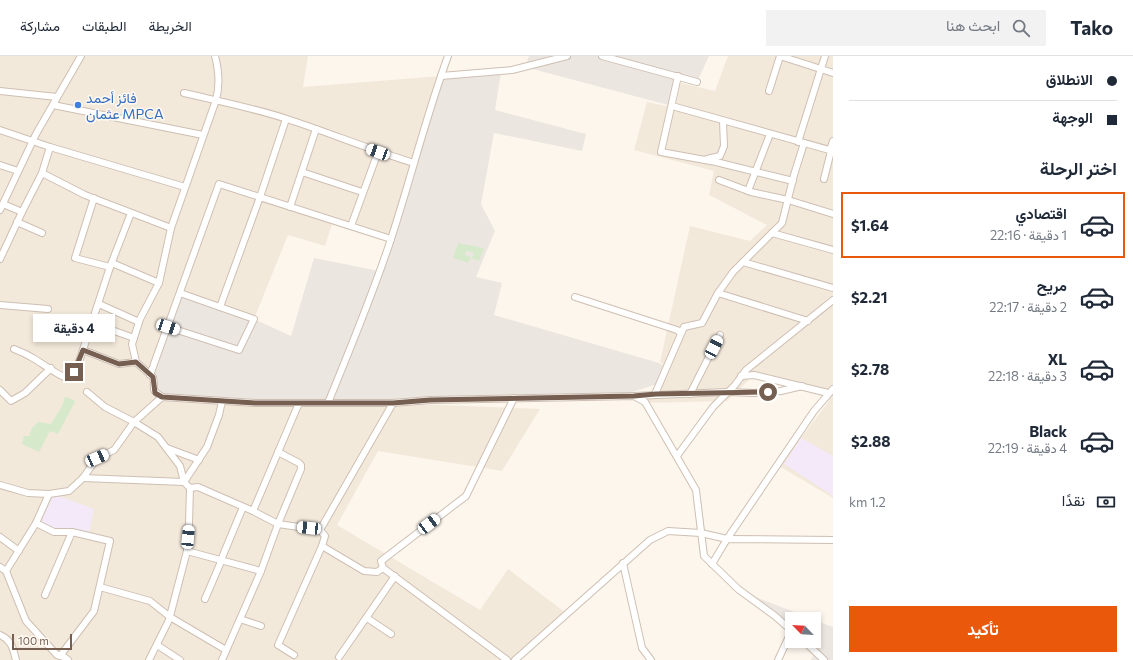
<!DOCTYPE html>
<html lang="ar">
<head>
<meta charset="utf-8">
<style>
	:root { --surface:#fff; --page:#f2f2f3; --text:#1f2937; --muted:#747a83; --line:#e0e1e3; --accent:#ea580c }
	body { margin:0; font-family:Commissioner,Vazirmatn,sans-serif; background:var(--page); color:var(--text); direction:rtl; height:100vh; display:flex; flex-direction:column; font-size:15px; white-space:nowrap }
	* { box-sizing:border-box; margin:0 }
	p { font-size:13px; color:var(--muted) }
	.icon { flex:none; width:22px; height:22px; fill:none; stroke:currentColor; stroke-width:2; stroke-linecap:round; stroke-linejoin:round }
	.map { position:relative; flex:1; overflow:hidden; direction:ltr }
	.sheet { display:flex; flex-direction:column; background:var(--surface); width:300px }
	.sheet>* { flex:none }
	.hud { display:grid; align-content:center; height:88px; padding:0 16px; background:var(--surface) }
	.needle { width:26px; rotate:295deg }
	.controls { position:absolute; left:785px; top:556px; display:grid; gap:8px }
	.controls a { display:grid; place-items:center; width:36px; height:36px; border-radius:0px; background:var(--surface); box-shadow:0 2px 6px #0003; font-size:20px }
	.scale { position:absolute; left:12px; bottom:10px; width:60px; box-sizing:border-box; padding-left:4px; border:2px solid #765f50; border-top:0; font-size:11px; line-height:14px; white-space:nowrap; color:#765f50; -webkit-text-stroke:3px #fefaf3; paint-order:stroke }
	.end { position:absolute; width:18px; height:18px; margin:-9px; border:5px solid #765f50; background:#fff; box-shadow:0 0 0 2px #fff }
	.from { border-radius:50% }
	.bubble { position:absolute; height:28px; border-radius:0px; background:var(--surface); box-shadow:0 2px 6px #0003; font-size:13px; font-weight:700; line-height:28px; text-align:center; direction:rtl }
	.car { position:absolute; width:12px; height:24px; margin:-12px -6px; border-radius:5px; box-shadow:0 0 3px 1px #0007; background:linear-gradient(#fff 24%,#345 0 40%,#fff 0 76%,#345 0 86%,#fff 0) }
	.hud b { display:flex; align-items:center; gap:14px; height:38px; font-size:15px }
	.hud b+b { border-top:1px solid var(--line) }
	.hud i { width:10px; height:10px; background:var(--text) }
	ul { padding:0; list-style:none }
	li { display:flex; align-items:center; gap:12px; height:66px; margin:0 8px 6px; padding:0 8px; border:2px solid transparent; border-radius:0px }
	li div { flex:1 }
	li b { display:block; font-size:15px }
	li em { font-style:normal; font-weight:700 }
	li.current { border-color:var(--accent) }
	li>.icon { width:36px; height:36px; stroke-width:1.5 }
	h2 { padding:0 16px; font-size:18px; line-height:48px }
	.pay { display:flex; align-items:center; gap:10px; height:44px; padding:0 16px; font-size:15px }
	.pay p { margin-inline-start:auto }
	.action { display:flex; gap:8px; margin-top:auto; padding:8px 16px }
	.action a { flex:1; height:46px; border-radius:0px; background:var(--accent); color:#fff; font-size:16px; font-weight:700; line-height:46px; text-align:center }
	header { display:flex; align-items:center; gap:24px; box-sizing:border-box; height:56px; padding:0 20px; background:var(--surface); border-bottom:1px solid var(--line) }
	header strong { font-size:19px }
	nav { display:flex; gap:22px; margin-inline-start:auto; font-size:14px }
	.search { width:280px; height:36px; background:var(--page); display:flex; align-items:center; gap:10px; box-sizing:border-box; padding:0 14px; border-radius:0px; color:var(--muted); font-size:15px }
	main { display:flex; flex:1; min-height:0 }
	.map>svg:first-child { display:block }
	.residential { fill:#f3e9db }
	.industrial { fill:#ece6e1 }
	.education { fill:#f3e9f9 }
	.green { fill:#d6e9cb }
	.lines { fill:none; stroke-linecap:round; stroke-linejoin:round }
	.minor-casing { stroke:#cebfb2; stroke-width:8 }
	.minor { stroke:#fff; stroke-width:6 }
	.route { stroke:#765f50; stroke-width:5 }
	.shop-dot { fill:#3f7fe0; stroke:#fefaf3; stroke-width:1.5 }
	.labels { text-anchor:middle; dominant-baseline:central; stroke-width:3; stroke-linejoin:round; paint-order:stroke }
	.shop-label { font-size:14px; fill:#366cbe; stroke:#fefaf3; text-anchor:start }
</style>
</head>
<body>
<header>
<strong>Tako</strong>
<div class="search"><svg class="icon" aria-label="search" viewBox="0 0 24 24"><circle cx="10" cy="10" r="6"/><path d="M15 15l6 6"/></svg>ابحث هنا</div>
<nav><a>الخريطة</a><a>الطبقات</a><a>مشاركة</a></nav>
</header>
<main>
<section class="sheet">
<div class="hud">
<b><i class="from"></i>الانطلاق</b>
<b><i></i>الوجهة</b>
</div>
<h2>اختر الرحلة</h2>
<ul>
<li class="current"><svg class="icon" aria-label="car" viewBox="0 0 24 24"><path d="M5 17H2v-5l4-1 3-4h7l3 4 3 1v5h-3M9 17h6M6 11h13"/><circle cx="7" cy="17" r="2"/><circle cx="17" cy="17" r="2"/></svg><div><b>اقتصادي</b><p>1 دقيقة · 22:16</p></div><em>$1.64</em></li>
<li><svg class="icon" aria-label="car" viewBox="0 0 24 24"><path d="M5 17H2v-5l4-1 3-4h7l3 4 3 1v5h-3M9 17h6M6 11h13"/><circle cx="7" cy="17" r="2"/><circle cx="17" cy="17" r="2"/></svg><div><b>مريح</b><p>2 دقيقة · 22:17</p></div><em>$2.21</em></li>
<li><svg class="icon" aria-label="car" viewBox="0 0 24 24"><path d="M5 17H2v-5l4-1 3-4h7l3 4 3 1v5h-3M9 17h6M6 11h13"/><circle cx="7" cy="17" r="2"/><circle cx="17" cy="17" r="2"/></svg><div><b>XL</b><p>3 دقيقة · 22:18</p></div><em>$2.78</em></li>
<li><svg class="icon" aria-label="car" viewBox="0 0 24 24"><path d="M5 17H2v-5l4-1 3-4h7l3 4 3 1v5h-3M9 17h6M6 11h13"/><circle cx="7" cy="17" r="2"/><circle cx="17" cy="17" r="2"/></svg><div><b>Black</b><p>4 دقيقة · 22:19</p></div><em>$2.88</em></li>
</ul>
<div class="pay"><svg class="icon" aria-label="cash" viewBox="0 0 24 24"><path d="M3 7h18v10H3z"/><circle cx="12" cy="12" r="2"/></svg>نقدًا<p>1.2 km</p></div>
<div class="action"><a>تأكيد</a></div>
</section>
<div class="map">
<svg width="833" height="604" viewBox="0 0 833 604">
	<rect width="100%" height="100%" fill="#fcf6ed"/>
	<g class="residential">
		<path d="M0,0H308L303,31L441,20L391,183L333,165L325,190L288,179L254,263L393,347L540,353L502,415L378,395L337,469L480,554L508,513L566,557L510,604H0Z"/>
		<path d="M728,0H833V442L779,410L830,344L802,330L754,319L727,345L644,347L659,329L667,311L660,306L690,170L750,185L767,169L709,139L714,115L634,94L647,46L675,52L681,27L715,35Z"/>
	</g>
	<g class="industrial">
		<path d="M529,0H709L697,26L679,21L672,50L525,11Z"/>
		<path d="M501,16L495,54L586,78L582,95L494,77L481,148L495,175L476,221L502,227L494,259L659,307L666,311L660,327L620,340L255,347L159,339L150,319L180,237L254,263L291,280L314,202L379,215L441,20Z"/>
		<path d="M753,540L812,563H792V575Z"/>
		<path d="M814,564L833,571V604H811L815,596L803,585H814Z"/>
	</g>
	<g class="education">
		<path d="M801,382L833,400V440L784,408Z"/>
		<path d="M56,439L94,453L89,476L54,473L41,465L53,440Z"/>
	</g>
	<g class="green">
		<path d="M458,187L484,192L479,205L472,202L474,197L466,195L465,199L471,201L468,207L453,202Z"/>
		<path d="M65,341L74,344L75,346L58,378L50,375L39,396L22,388L24,380H29L32,372L38,366L51,368L62,350Z"/>
	</g>
	<g class="lines">
		<g class="minor-casing">
			<g id="minor">
				<path d="M602,0L697,26"/>
				<path d="M780,0L833,17"/>
				<path d="M441,20L512,14L567,0"/>
				<path d="M678,20L661,96L716,106L793,125"/>
				<path d="M0,35L57,41"/>
				<path d="M769,35L780,0"/>
				<path d="M184,37C218,45 254,52 287,63C330,77 371,94 414,107"/>
				<path d="M53,49L203,79"/>
				<path d="M672,50L833,95"/>
				<path d="M0,74L50,91L185,131"/>
				<path d="M798,86L825,0"/>
				<path d="M830,94L833,85"/>
				<path d="M707,103L720,100L724,90L723,65"/>
				<path d="M0,109L18,115"/>
				<path d="M302,116L362,136"/>
				<path d="M42,117L85,139L171,172"/>
				<path d="M824,123L831,95"/>
				<path d="M719,124L751,136L788,144L833,158"/>
				<path d="M748,135L770,78"/>
				<path d="M94,142L75,202L110,211"/>
				<path d="M3,148L22,156"/>
				<path d="M290,151L316,73"/>
				<path d="M0,154L36,78L81,0"/>
				<path d="M17,166L42,177"/>
				<path d="M351,170L378,96"/>
				<path d="M772,177L833,194"/>
				<path d="M0,203L22,156L42,117L50,91"/>
				<path d="M743,206L833,232"/>
				<path d="M112,207L159,227"/>
				<path d="M718,237L808,265"/>
				<path d="M575,241L677,274L681,277"/>
				<path d="M99,248L139,266"/>
				<path d="M0,249L48,253"/>
				<path d="M220,251L260,141L286,63"/>
				<path d="M92,267L134,282"/>
				<path d="M168,271L239,294L254,263L180,237"/>
				<path d="M14,293C19,295 26,298 31,301C39,305 60,321 67,322L73,318L80,303L110,211L131,157"/>
				<path d="M83,294L119,308L136,306"/>
				<path d="M150,319L219,128L391,183"/>
				<path d="M741,320L754,319L828,337"/>
				<path d="M0,334L11,345L25,337L51,312"/>
				<path d="M87,336L105,351L134,366L158,381L180,410L184,426L190,432L189,467L187,495"/>
				<path d="M655,338L684,271L702,267L718,237L733,216L782,167L794,119L804,87"/>
				<path d="M690,338L720,279"/>
				<path d="M634,340L727,336L754,337L781,335L802,330"/>
				<path d="M162,341C149,332 156,334 153,321L136,306L132,288L140,263L159,227L171,172L216,44C220,29 219,15 215,0"/>
				<path d="M328,347C350,293 373,238 391,183C411,122 426,60 448,0"/>
				<path d="M167,392L199,404"/>
				<path d="M677,400L713,351L735,329L746,314L833,244"/>
				<path d="M83,422L184,426L207,391L219,359L222,345"/>
				<path d="M0,429L28,437L49,438"/>
				<path d="M190,432L198,431L253,455L278,468L301,413V409L299,407L278,396"/>
				<path d="M253,455L299,347"/>
				<path d="M36,467L54,476H72L110,485L94,555L60,600"/>
				<path d="M0,481L19,495"/>
				<path d="M322,490L364,515L377,516L383,512"/>
				<path d="M623,507L642,592L651,604"/>
				<path d="M712,508L727,483L833,484"/>
				<path d="M0,511L6,515L26,565L57,599L64,601L68,604"/>
				<path d="M6,515L36,467L49,438L69,435L83,422L97,402L114,394L134,366L162,341L255,347H393L430,344L634,340L645,346L696,434L704,500L738,533L775,560L792,575"/>
				<path d="M100,531L150,545L170,561L226,594"/>
				<path d="M45,539L72,476"/>
				<path d="M205,543L220,508L221,504L243,451"/>
				<path d="M367,562L391,578"/>
				<path d="M240,563L261,570"/>
				<path d="M0,579C12,584 13,593 16,604"/>
				<path d="M804,585L824,604"/>
				<path d="M157,589L180,604"/>
				<path d="M294,599L278,589L322,490L325,480L320,474"/>
				<path d="M339,601L395,520"/>
				<path d="M149,604L169,564L187,495L261,515L278,468L320,474L393,347"/>
				<path d="M222,604L261,515"/>
				<path d="M507,604L383,512L381,505L466,440L514,342"/>
				<path d="M515,604L650,484L668,475L701,477L727,483L814,355L833,333"/>
				<path d="M778,604L792,574"/>
			</g>
		</g>
		<use href="#minor" class="minor"/>
	</g>
	<g class="lines">
		<path class="route" d="M74,316L83,294L119,308L136,306L153,321L155,337L162,341L255,347H393L430,344L634,340L656,338L768,336"/>
	</g>
	<circle class="shop-dot" cx="78" cy="49" r="4"/>
	<g class="labels">
		<g class="shop-label">
			<text x="86" y="41">فائز أحمد<tspan x="86" dy="16">عثمان MPCA</tspan></text>
		</g>
	</g>
</svg>
<div class="controls">
<a><svg class="needle" viewBox="-14 -14 28 28"><path d="M0-13l5 13h-10z" fill="#e53935"/><path d="M0 13l5-13h-10z" fill="#747a83"/></svg></a>
</div>
<div class="scale">100 m</div>
<i class="end from" style="left:768px;top:336px"></i>
<i class="end" style="left:74px;top:316px"></i>
<div class="bubble" style="left:33px;top:258px;width:82px">4 دقيقة</div>
<i class="car" style="left:378px;top:96px;rotate:290deg"></i>
<i class="car" style="left:168px;top:271px;rotate:108deg"></i>
<i class="car" style="left:714px;top:291px;rotate:27deg"></i>
<i class="car" style="left:97px;top:402px;rotate:66deg"></i>
<i class="car" style="left:429px;top:468px;rotate:53deg"></i>
<i class="car" style="left:309px;top:472px;rotate:276deg"></i>
<i class="car" style="left:188px;top:481px;rotate:5deg"></i>
</div>
</main>
</body>
</html>
